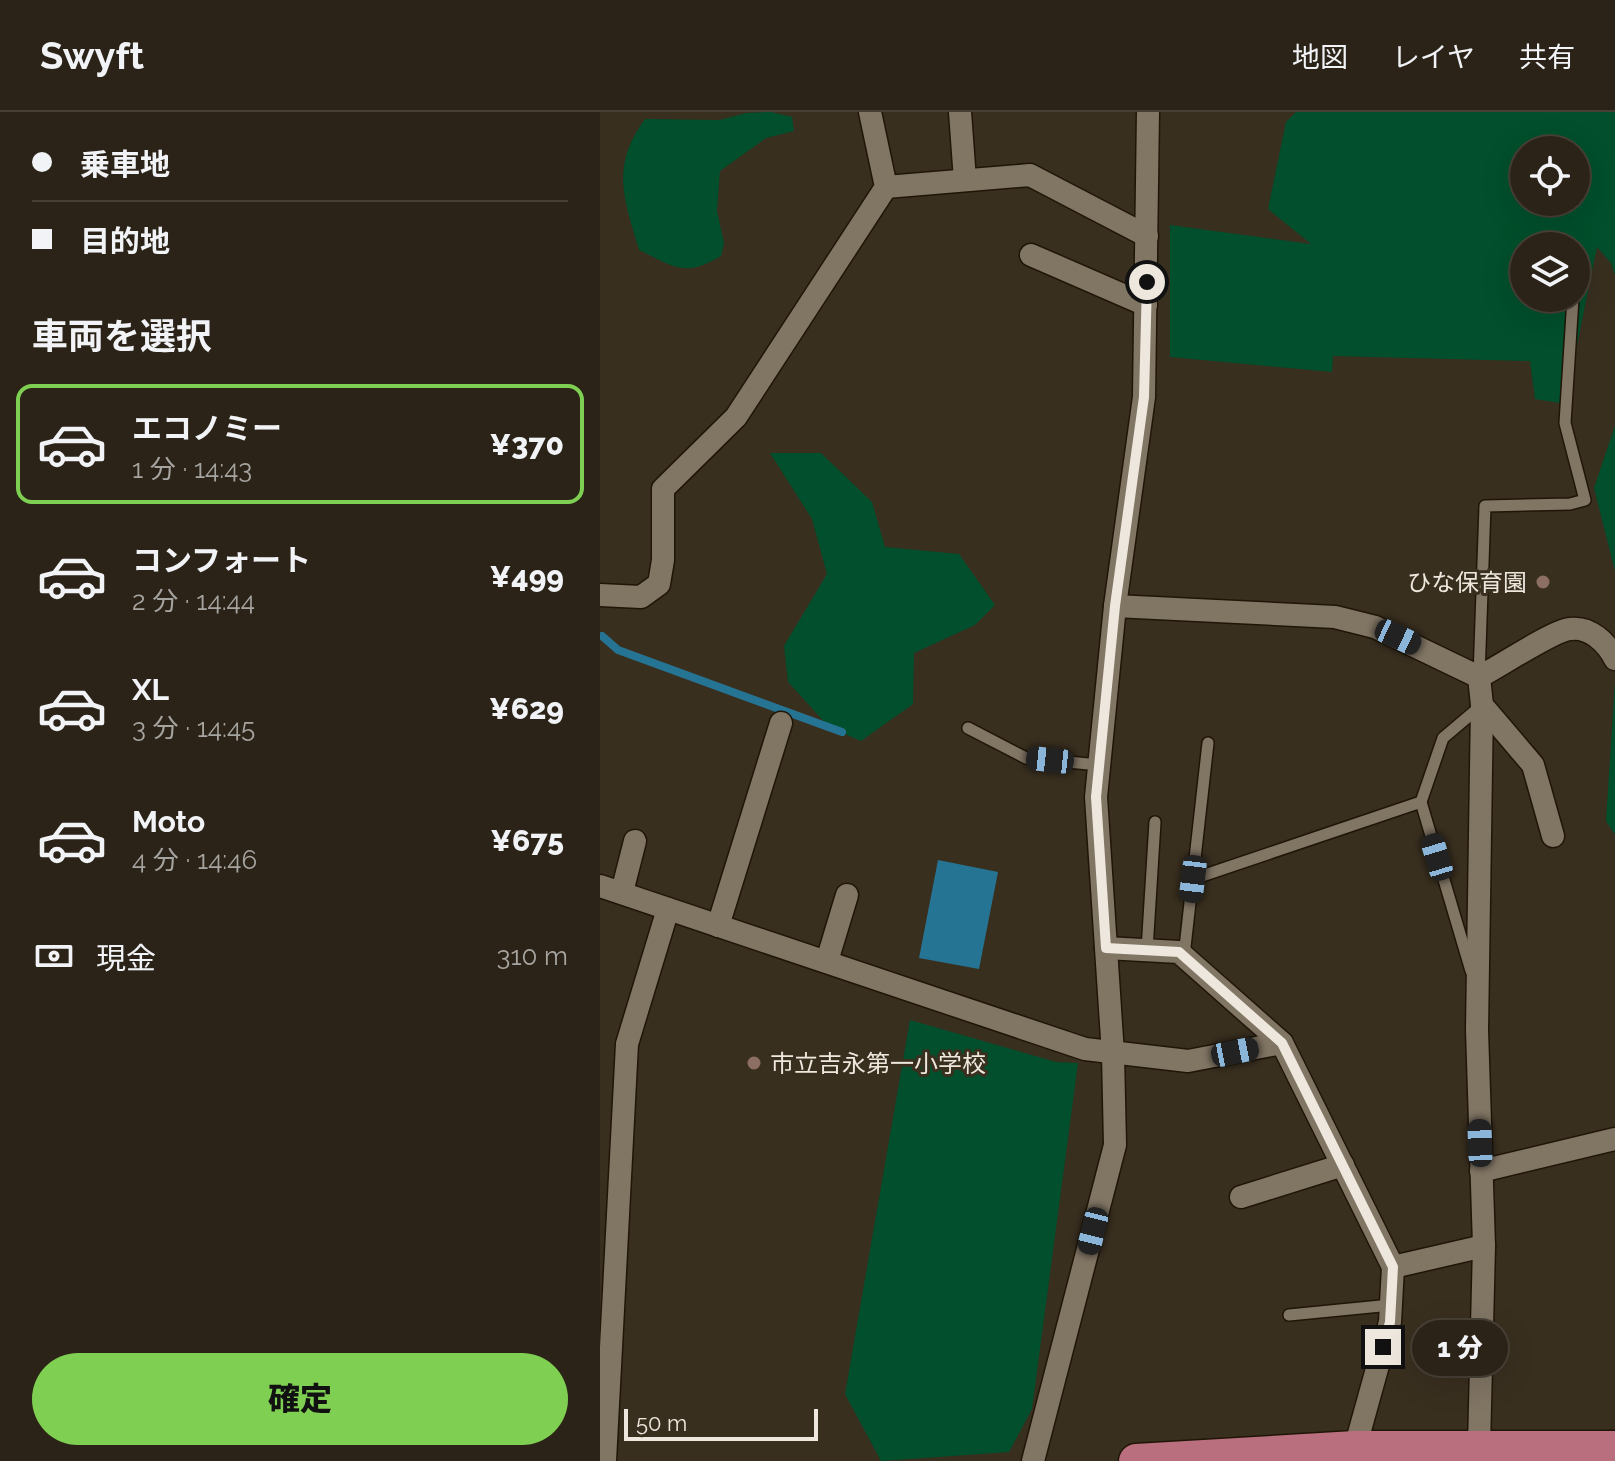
<!DOCTYPE html>
<html lang="ja">
<head>
<meta charset="utf-8">
<style>
	:root { --surface:#2b2317; --page:#372f24; --text:#f1f3f6; --muted:#a6a4a1; --line:#474036; --accent:#7fd052 }
	body { margin:0; font-family:Raleway,"Noto Sans JP",sans-serif; background:var(--page); color:var(--text); height:100vh; display:flex; flex-direction:column; font-size:30px; white-space:nowrap }
	* { box-sizing:border-box; margin:0 }
	p { font-size:26px; color:var(--muted) }
	.icon { flex:none; width:44px; height:44px; fill:none; stroke:currentColor; stroke-width:2; stroke-linecap:round; stroke-linejoin:round }
	.map { position:relative; flex:1; overflow:hidden }
	.side { display:flex; flex-direction:column; background:var(--surface); width:600px }
	.side>* { flex:none }
	.guide { display:grid; align-content:center; height:176px; padding:0 32px; background:var(--surface) }
	.fabs { position:absolute; left:910px; top:24px; display:grid; gap:16px }
	.fabs a { display:grid; place-items:center; width:80px; height:80px; border-radius:50%; background:var(--surface); box-shadow:0 8px 32px #0002,0 0 0 2px var(--line); font-size:40px }
	.scale { position:absolute; left:24px; bottom:20px; width:194px; box-sizing:border-box; padding-left:8px; border:4px solid #ede7dd; border-top:0; font-size:22px; line-height:28px; white-space:nowrap; color:#ede7dd; -webkit-text-stroke:6px #392f1f; paint-order:stroke }
	.end { position:absolute; width:36px; height:36px; margin:-18px; border:10px solid #ede7dd; background:#111; box-shadow:0 0 0 4px #111 }
	.from { border-radius:50% }
	.bubble { position:absolute; height:56px; border-radius:28px; background:var(--surface); box-shadow:0 8px 32px #0002,0 0 0 2px var(--line); font-size:26px; font-weight:800; line-height:56px; text-align:center }
	.car { position:absolute; width:24px; height:48px; margin:-24px -12px; border-radius:10px; box-shadow:0 0 6px 2px #0007; background:linear-gradient(#222 24%,#8ab4d8 0 40%,#222 0 76%,#8ab4d8 0 86%,#222 0) }
	.guide b { display:flex; align-items:center; gap:28px; height:76px; font-size:30px }
	.guide b+b { border-top:2px solid var(--line) }
	.guide i { width:20px; height:20px; background:var(--text) }
	ul { padding:0; list-style:none }
	li { display:flex; align-items:center; gap:24px; height:120px; margin:0 16px 12px; padding:0 16px; border:4px solid transparent; border-radius:16px }
	li div { flex:1 }
	li b { display:block; font-size:30px }
	li em { font-style:normal; font-weight:800 }
	li.active { border-color:var(--accent) }
	li>.icon { width:72px; height:72px; stroke-width:1.5 }
	h2 { padding:0 32px; font-size:36px; line-height:96px }
	.pay { display:flex; align-items:center; gap:20px; height:88px; padding:0 32px; font-size:30px }
	.pay p { margin-inline-start:auto }
	.button { display:flex; gap:16px; margin-top:auto; padding:16px 32px }
	.button a { flex:1; height:92px; border-radius:48px; background:var(--accent); color:#111; font-size:32px; font-weight:800; line-height:92px; text-align:center }
	header { display:flex; align-items:center; gap:48px; box-sizing:border-box; height:112px; padding:0 40px; background:var(--surface); border-bottom:2px solid var(--line) }
	header strong { font-size:38px }
	nav { display:flex; gap:44px; margin-inline-start:auto; font-size:28px }
	main { display:flex; flex:1; min-height:0 }
	.map>svg:first-child { display:block }
	.green { fill:#014f2c; fill-rule:evenodd }
	.water { fill:#267494 }
	.lines { fill:none; stroke-linecap:round; stroke-linejoin:round }
	.stream { stroke:#267494; stroke-width:8 }
	.lane-casing { stroke:#201608; stroke-width:14 }
	.street-casing { stroke:#201608; stroke-width:25 }
	.primary-casing { stroke:#201608; stroke-width:37 }
	.lane { stroke:#817564; stroke-width:11 }
	.street { stroke:#817564; stroke-width:22 }
	.primary { stroke:#ba6f7f; stroke-width:34 }
	.route { stroke:#ede7dd; stroke-width:10 }
	.education-dot { fill:#8d6e63; stroke:#392f1f; stroke-width:3 }
	.labels { text-anchor:middle; dominant-baseline:central; stroke-width:6; stroke-linejoin:round; paint-order:stroke }
	.poi-label { font-size:24px; fill:#ede7dd; stroke:#392f1f; text-anchor:end }
</style>
</head>
<body>
<header>
<strong>Swyft</strong>
<nav><a>地図</a><a>レイヤ</a><a>共有</a></nav>
</header>
<main>
<section class="side">
<div class="guide">
<b><i class="from"></i>乗車地</b>
<b><i></i>目的地</b>
</div>
<h2>車両を選択</h2>
<ul>
<li class="active"><svg class="icon" aria-label="car" viewBox="0 0 24 24"><path d="M5 17H2v-5l4-1 3-4h7l3 4 3 1v5h-3M9 17h6M6 11h13"/><circle cx="7" cy="17" r="2"/><circle cx="17" cy="17" r="2"/></svg><div><b>エコノミー</b><p>1 分 · 14:43</p></div><em>¥370</em></li>
<li><svg class="icon" aria-label="car" viewBox="0 0 24 24"><path d="M5 17H2v-5l4-1 3-4h7l3 4 3 1v5h-3M9 17h6M6 11h13"/><circle cx="7" cy="17" r="2"/><circle cx="17" cy="17" r="2"/></svg><div><b>コンフォート</b><p>2 分 · 14:44</p></div><em>¥499</em></li>
<li><svg class="icon" aria-label="car" viewBox="0 0 24 24"><path d="M5 17H2v-5l4-1 3-4h7l3 4 3 1v5h-3M9 17h6M6 11h13"/><circle cx="7" cy="17" r="2"/><circle cx="17" cy="17" r="2"/></svg><div><b>XL</b><p>3 分 · 14:45</p></div><em>¥629</em></li>
<li><svg class="icon" aria-label="car" viewBox="0 0 24 24"><path d="M5 17H2v-5l4-1 3-4h7l3 4 3 1v5h-3M9 17h6M6 11h13"/><circle cx="7" cy="17" r="2"/><circle cx="17" cy="17" r="2"/></svg><div><b>Moto</b><p>4 分 · 14:46</p></div><em>¥675</em></li>
</ul>
<div class="pay"><svg class="icon" aria-label="cash" viewBox="0 0 24 24"><path d="M3 7h18v10H3z"/><circle cx="12" cy="12" r="2"/></svg>現金<p>310 m</p></div>
<div class="button"><a>確定</a></div>
</section>
<div class="map">
<svg width="1015" height="1349" viewBox="0 0 1015 1349">
	<rect width="100%" height="100%" fill="#392f1f"/>
	<g class="green">
		<path d="M171,0L192,5L194,19L166,26L120,59L117,99L124,131L121,144C84,166 75,155 39,138C24,86 10,55 45,7L120,8L146,1Z"/>
		<path d="M696,0H1015V164L1011,151L997,135L965,292L935,287L930,249L733,244L732,260L570,245V113L711,132L668,97L686,10ZM924,38H976V90L932,91L918,88L924,87ZM924,134H976V186H924Z"/>
		<path d="M1015,314V459L994,376Z"/>
		<path d="M170,341H221L272,390L285,435L359,442L395,493L375,513L314,541L313,592L261,629L229,615L188,570L184,534L227,462L212,407Z"/>
		<path d="M1015,569V723L1006,709Z"/>
		<path d="M310,908L456,950L478,951L432,1297L409,1340L281,1349L245,1282Z"/>
	</g>
	<path class="water" d="M338,748L398,760L379,857L319,846Z"/>
	<g class="lines">
		<path class="stream" d="M2,524L18,538L242,620"/>
		<g class="lane-casing">
			<g id="lane">
				<path d="M879,565L885,394L970,392L985,388L965,311L973,186"/>
				<path d="M368,616L426,646L499,653"/>
				<path d="M821,690L871,859"/>
				<path d="M593,767L821,690L843,626L882,593"/>
				<path d="M547,838L555,710"/>
				<path d="M584,844L608,631"/>
				<path d="M689,1203L791,1193"/>
			</g>
		</g>
		<g class="street-casing">
			<g id="street">
				<path d="M360,0L365,68"/>
				<path d="M286,75L430,63L547,124"/>
				<path d="M431,143L546,193"/>
				<path d="M0,483L41,485L59,472L63,448V377L136,305L286,75L270,0"/>
				<path d="M515,494L735,505L775,515L879,565L882,593L933,653L953,724"/>
				<path d="M879,565C897,556 954,518 970,517C990,514 1007,531 1015,547"/>
				<path d="M0,774L485,937L588,949L682,931"/>
				<path d="M22,780L35,729"/>
				<path d="M118,814L181,611"/>
				<path d="M506,836L579,840L682,931L793,1155L884,1134"/>
				<path d="M227,849L247,783"/>
				<path d="M881,1059L1015,1027"/>
				<path d="M641,1085L743,1053"/>
				<path d="M879,1334L884,1134L877,918L882,593"/>
				<path d="M755,1348V1336L790,1210L793,1155"/>
				<path d="M5,1349L27,932L68,797"/>
				<path d="M433,1349L515,1033L513,942L496,685L515,494L544,285L548,0"/>
			</g>
		</g>
		<g class="primary-casing">
			<path id="primary" d="M536,1349L755,1336H1015"/>
		</g>
		<use href="#lane" class="lane"/>
		<use href="#street" class="street"/>
		<use href="#primary" class="primary"/>
	</g>
	<g class="lines">
		<path class="route" d="M547,170L544,285L515,494L496,685L506,836L579,840L682,931L793,1155L790,1210L783,1235"/>
	</g>
	<g class="education-dot">
		<circle cx="943" cy="470" r="8"/>
		<circle cx="154" cy="951" r="8"/>
	</g>
	<g class="labels">
		<g class="poi-label">
			<text x="927" y="470">ひな保育園</text>
			<text x="170" y="951" text-anchor="start">市立吉永第一小学校</text>
		</g>
	</g>
</svg>
<div class="fabs">
<a><svg class="icon" aria-label="locate" viewBox="0 0 24 24"><circle cx="12" cy="12" r="6"/><path d="M12 2v4M12 18v4M2 12h4M18 12h4"/></svg></a>
<a><svg class="icon" aria-label="layers" viewBox="0 0 24 24"><path d="M12 4l9 5-9 5-9-5zM3 14l9 5 9-5"/></svg></a>
</div>
<div class="scale">50 m</div>
<i class="end from" style="left:547px;top:170px"></i>
<i class="end" style="left:783px;top:1235px"></i>
<div class="bubble" style="left:812px;top:1208px;width:96px">1 分</div>
<i class="car" style="left:798px;top:525px;rotate:115deg"></i>
<i class="car" style="left:450px;top:648px;rotate:276deg"></i>
<i class="car" style="left:837px;top:745px;rotate:343deg"></i>
<i class="car" style="left:593px;top:767px;rotate:187deg"></i>
<i class="car" style="left:635px;top:940px;rotate:79deg"></i>
<i class="car" style="left:880px;top:1031px;rotate:358deg"></i>
<i class="car" style="left:493px;top:1119px;rotate:194deg"></i>
</div>
</main>
</body>
</html>
